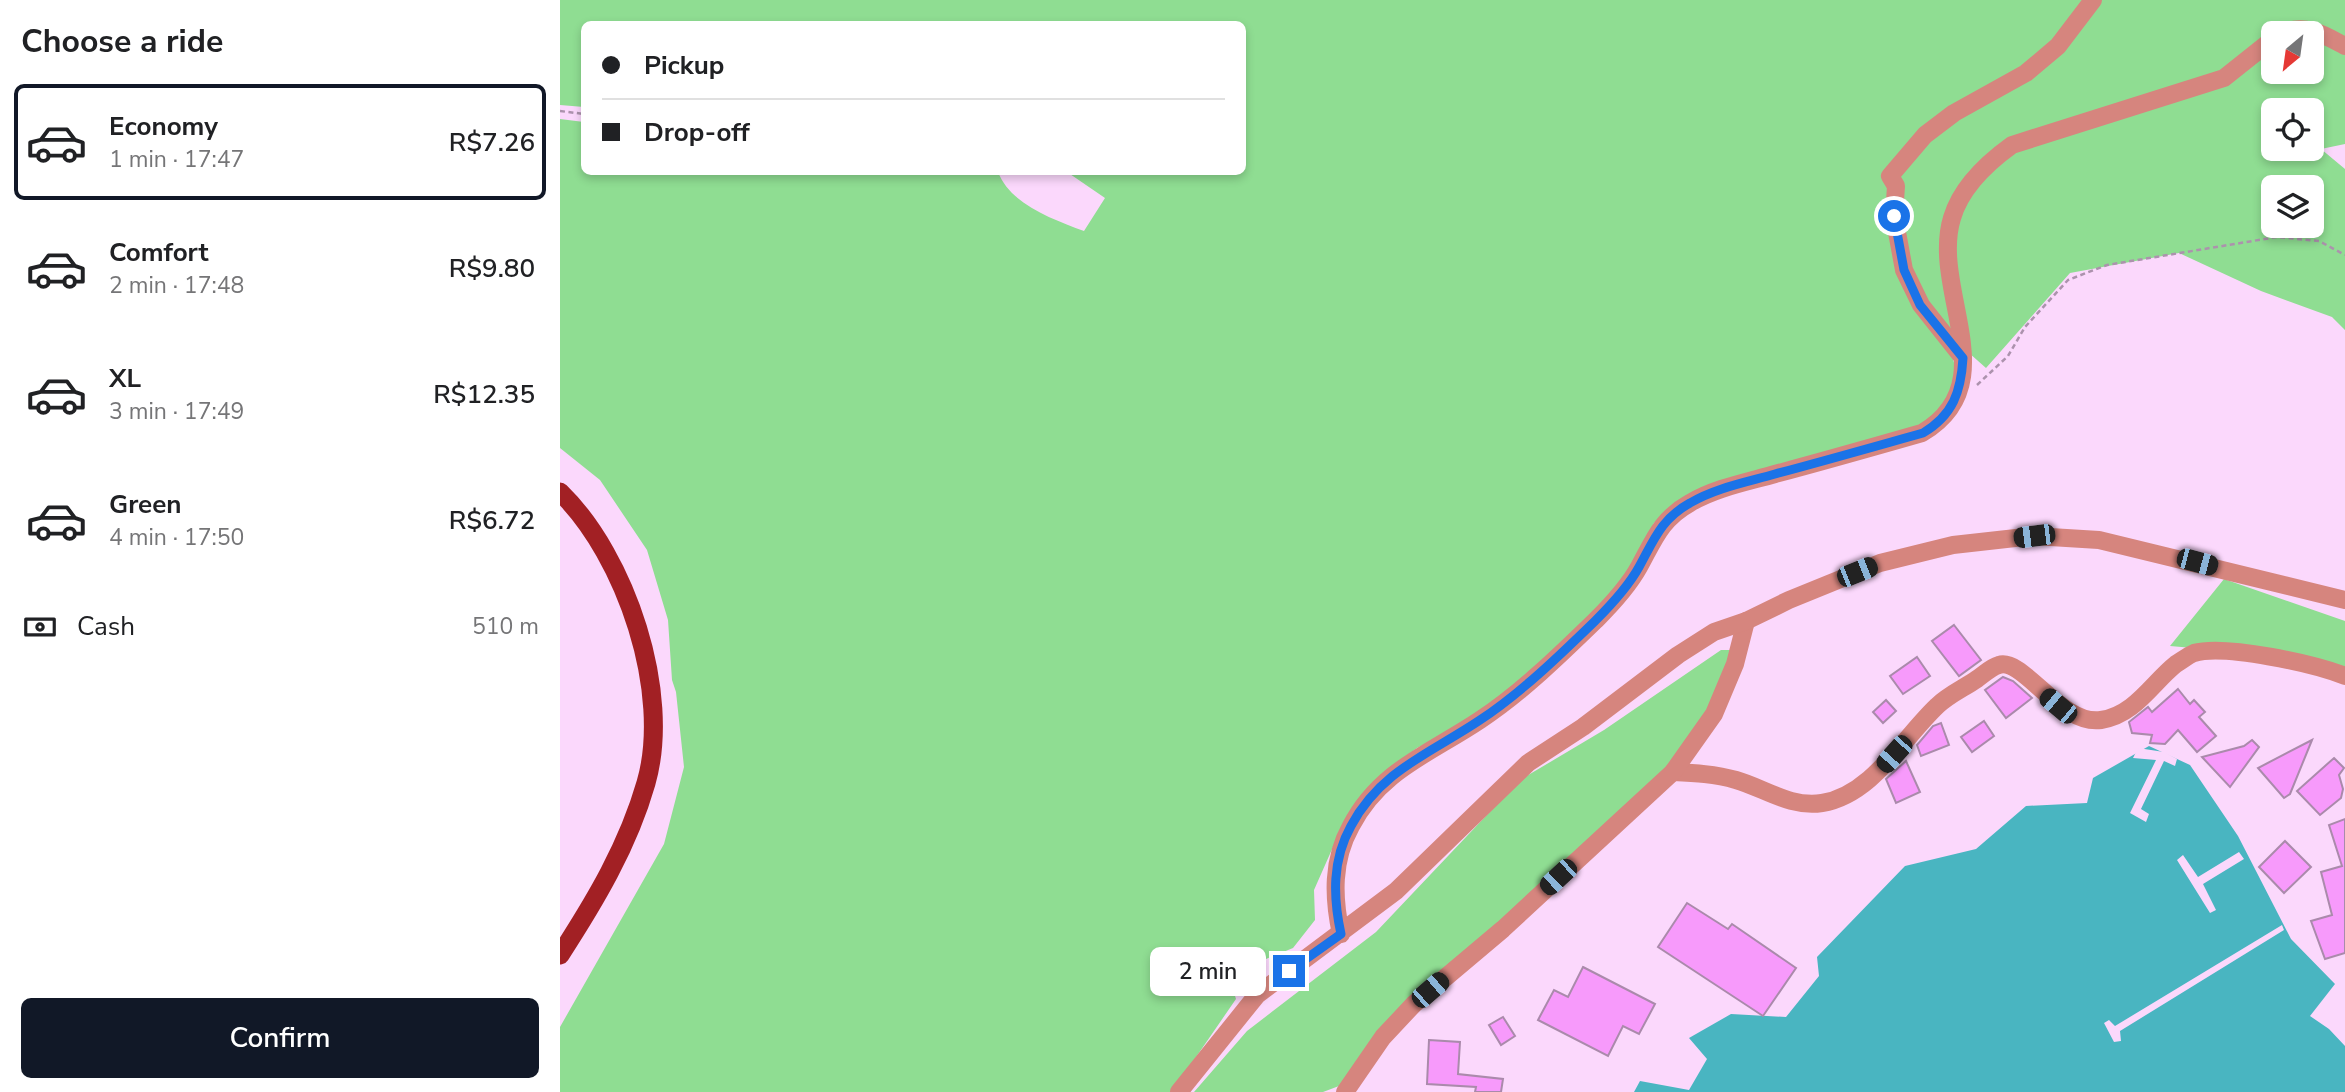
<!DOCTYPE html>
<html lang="en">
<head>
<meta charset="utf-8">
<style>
	:root { --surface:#fff; --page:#f6f6f6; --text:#202124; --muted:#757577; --line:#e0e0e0; --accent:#111827 }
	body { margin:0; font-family:"Nunito Sans",sans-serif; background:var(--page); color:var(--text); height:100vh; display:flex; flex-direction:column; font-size:26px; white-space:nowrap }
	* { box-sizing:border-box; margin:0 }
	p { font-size:23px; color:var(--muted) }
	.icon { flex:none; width:38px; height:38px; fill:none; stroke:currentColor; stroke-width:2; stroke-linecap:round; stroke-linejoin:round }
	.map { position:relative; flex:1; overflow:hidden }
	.drawer { display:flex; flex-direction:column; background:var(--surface); width:560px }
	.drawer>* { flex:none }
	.guide { position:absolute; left:21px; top:21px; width:665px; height:154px; border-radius:10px; box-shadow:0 4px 10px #0003; display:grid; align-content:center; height:154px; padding:0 21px; background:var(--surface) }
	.needle { width:46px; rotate:209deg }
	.tools { position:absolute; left:1701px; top:21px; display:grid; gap:14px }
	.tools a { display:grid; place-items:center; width:63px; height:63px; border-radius:10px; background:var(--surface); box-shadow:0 4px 10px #0003; font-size:35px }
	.end { position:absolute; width:32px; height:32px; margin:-16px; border:9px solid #1a73e8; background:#fff; box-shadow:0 0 0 4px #fff }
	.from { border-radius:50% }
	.bubble { position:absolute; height:49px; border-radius:10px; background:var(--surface); box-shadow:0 4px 10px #0003; font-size:23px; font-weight:600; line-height:49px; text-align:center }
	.car { position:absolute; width:21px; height:42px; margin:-21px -10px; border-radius:9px; box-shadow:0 0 5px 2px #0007; background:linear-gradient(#222 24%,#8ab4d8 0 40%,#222 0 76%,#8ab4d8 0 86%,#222 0) }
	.guide b { display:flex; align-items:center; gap:24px; height:66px; font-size:26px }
	.guide b+b { border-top:2px solid var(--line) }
	.guide i { width:18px; height:18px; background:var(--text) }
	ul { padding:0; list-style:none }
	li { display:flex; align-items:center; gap:21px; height:116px; margin:0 14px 10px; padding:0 7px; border:4px solid transparent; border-radius:10px }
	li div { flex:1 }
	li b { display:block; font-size:26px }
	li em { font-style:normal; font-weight:600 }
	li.selected { border-color:var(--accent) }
	li>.icon { width:63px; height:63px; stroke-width:1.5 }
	h2 { padding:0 21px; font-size:32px; line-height:84px }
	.pay { display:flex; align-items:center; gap:18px; height:77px; padding:0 21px; font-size:26px }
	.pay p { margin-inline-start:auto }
	.action { display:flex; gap:14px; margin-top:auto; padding:14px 21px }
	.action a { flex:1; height:80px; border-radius:10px; background:var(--accent); color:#fff; font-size:28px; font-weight:600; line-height:80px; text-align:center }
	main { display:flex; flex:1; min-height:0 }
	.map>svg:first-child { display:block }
	.green { fill:#8fdd92; fill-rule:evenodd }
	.water { fill:#49b5c1 }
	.pier { fill:#fbd8fc }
	.building { fill:#f79afb; stroke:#aa8aab; stroke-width:2 }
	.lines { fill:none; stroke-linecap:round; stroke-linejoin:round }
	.path { stroke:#ac92ad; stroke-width:2.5; stroke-dasharray:5 3.5; stroke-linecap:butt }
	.minor { stroke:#d6857e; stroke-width:18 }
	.tertiary { stroke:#d6857e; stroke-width:18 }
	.trunk { stroke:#a22024; stroke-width:19 }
	.route { stroke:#1a73e8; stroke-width:9 }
</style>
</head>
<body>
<main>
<section class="drawer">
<h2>Choose a ride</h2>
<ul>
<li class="selected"><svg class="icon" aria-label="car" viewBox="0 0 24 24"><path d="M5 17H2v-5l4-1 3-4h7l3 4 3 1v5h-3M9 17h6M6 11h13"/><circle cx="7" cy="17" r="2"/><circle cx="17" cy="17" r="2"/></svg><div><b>Economy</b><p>1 min · 17:47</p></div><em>R$7.26</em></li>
<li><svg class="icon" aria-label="car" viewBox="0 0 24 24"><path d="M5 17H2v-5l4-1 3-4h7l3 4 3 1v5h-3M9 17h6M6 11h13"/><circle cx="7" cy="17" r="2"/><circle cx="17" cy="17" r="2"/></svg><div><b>Comfort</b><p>2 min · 17:48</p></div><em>R$9.80</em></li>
<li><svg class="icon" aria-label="car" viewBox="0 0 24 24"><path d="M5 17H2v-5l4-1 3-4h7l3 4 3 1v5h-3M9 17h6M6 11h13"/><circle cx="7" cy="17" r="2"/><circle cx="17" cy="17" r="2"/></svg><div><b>XL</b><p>3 min · 17:49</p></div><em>R$12.35</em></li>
<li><svg class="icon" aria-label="car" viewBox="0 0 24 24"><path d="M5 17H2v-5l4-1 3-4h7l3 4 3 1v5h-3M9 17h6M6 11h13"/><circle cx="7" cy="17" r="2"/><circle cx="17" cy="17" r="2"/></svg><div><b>Green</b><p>4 min · 17:50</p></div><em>R$6.72</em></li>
</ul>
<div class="pay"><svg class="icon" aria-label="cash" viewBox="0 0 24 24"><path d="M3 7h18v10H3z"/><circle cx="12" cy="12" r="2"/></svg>Cash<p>510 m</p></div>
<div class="action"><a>Confirm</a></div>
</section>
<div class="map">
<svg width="1785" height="1092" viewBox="0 0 1785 1092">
	<rect width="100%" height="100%" fill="#fbd8fc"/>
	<g class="green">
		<path d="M0,0H1785V144L1761,149L1785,169V330L1772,317L1701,291L1619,253L1510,273L1426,368L1374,322C1403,368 1404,382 1366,424L1122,501L1094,523L1078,562L1059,592L919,717L857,748L823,773L793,810L777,838L754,890L755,920L733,948L694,964L678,954L665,952L656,965L672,986L676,999L612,1092H0V1027L104,844L124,767L116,692L112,680L108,620L87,550L40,480L0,448V119L24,122V172H438C451,205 493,219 524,231L545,198L507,172H682V24H24V107L0,105ZM1713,33H1752V72H1713ZM1713,110H1752V149H1713ZM1713,187H1752V226H1713Z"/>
		<path d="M1664,579L1785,621V673L1760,659L1610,646Z"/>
		<path d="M1161,650H1170L1166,677L1117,760L779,1086L763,1092H634L687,1031L816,932L960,780L1044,730Z"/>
	</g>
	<path class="water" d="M1589,746L1630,765L1678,836L1731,939L1775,984L1750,1016L1769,1029L1785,1046V1092H1074L1080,1081L1129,1090L1147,1059L1129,1038L1171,1014L1226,1017L1259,976L1257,957L1345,866L1416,849L1466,806L1527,803L1533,778Z"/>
	<g class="pier">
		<path d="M1578,748L1604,752L1617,759L1615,766L1604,761L1581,809L1589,814L1586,822L1570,813L1596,760L1573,758Z"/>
		<path d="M1679,852L1684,859L1643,884L1656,910L1650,913L1617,860L1623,855L1638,877Z"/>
		<path d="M1722,925L1724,930L1560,1031L1561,1041L1554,1042L1544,1023L1549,1020L1555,1026Z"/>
	</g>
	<g class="building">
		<path d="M1394,625L1421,660L1399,676L1372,641Z"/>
		<path d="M1357,657L1370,676L1343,694L1330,676Z"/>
		<path d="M1443,677L1453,681L1472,698L1446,718L1425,690Z"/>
		<path d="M1618,689L1630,704L1634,700L1645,712L1639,717L1656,736L1637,752L1618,730L1605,744L1590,743L1592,735L1572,733L1569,722L1588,707L1592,712Z"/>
		<path d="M1326,700L1336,711L1323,723L1313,712Z"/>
		<path d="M1424,721L1434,736L1412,752L1401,737Z"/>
		<path d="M1381,723L1389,745L1361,756L1357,745L1373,726Z"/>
		<path d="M1692,740L1699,747L1670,787L1642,757L1684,746Z"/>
		<path d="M1752,740L1730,794L1724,798L1698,768Z"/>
		<path d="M1774,758L1784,768L1779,775L1783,789L1781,798L1760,815L1737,791Z"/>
		<path d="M1346,761L1360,792L1336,803L1326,779Z"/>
		<path d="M1785,819V953L1765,959L1751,921L1772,915L1761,872L1782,866L1769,825Z"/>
		<path d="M1725,841L1751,867L1724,893L1699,867Z"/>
		<path d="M1127,903L1168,929L1172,924L1236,968L1203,1016L1098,947Z"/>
		<path d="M1023,967L1095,1004L1079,1034L1063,1026L1048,1056L978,1020L994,990L1008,997Z"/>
		<path d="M943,1017L955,1036L941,1045L929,1025Z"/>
		<path d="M869,1040L900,1042L898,1074L943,1079L941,1092H915L916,1087L867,1084Z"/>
	</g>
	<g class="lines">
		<g class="path">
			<path d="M0,111L24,114"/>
			<path d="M1417,385L1448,356L1465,327L1508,280L1547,265L1717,237L1759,241L1785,255"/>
		</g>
		<g class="minor">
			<path d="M1113,772C1135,773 1155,774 1176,780C1204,788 1230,808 1262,803C1312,795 1343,738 1377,706C1388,695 1404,688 1417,679C1423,675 1431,667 1439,665C1463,657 1501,726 1541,720C1575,715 1592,683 1616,664C1621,661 1629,655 1634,653C1665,644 1755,664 1785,676"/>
			<path d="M785,1092L823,1037L854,1004L943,929L1113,772L1154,714L1175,664L1186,621"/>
		</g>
		<g class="tertiary">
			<path d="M1723,33C1746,23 1764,35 1785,46"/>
			<path d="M1403,358L1361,305L1344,270L1334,216L1336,186L1330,176L1365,135L1394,113L1466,73L1498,46L1533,0"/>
			<path d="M781,934C773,897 772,860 791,826C820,770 871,753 920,720C961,693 1000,655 1036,620C1052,604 1068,587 1079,567C1094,540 1101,519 1130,503C1155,488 1187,482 1215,474C1264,461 1313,447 1362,433C1447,383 1370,290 1392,218C1401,187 1427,163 1452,145L1664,78L1713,39"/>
			<path d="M619,1092L697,995L836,891L968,763L1023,727L1118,655L1154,632L1186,621L1229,600L1320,563L1393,545L1474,536L1539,540L1785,600"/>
		</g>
		<path class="trunk" d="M0,492C66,556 112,693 86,783C68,846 35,901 0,955"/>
	</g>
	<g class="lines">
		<path class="route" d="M729,971L781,934C773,897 772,860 791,826C821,770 871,753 920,720C961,693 1000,655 1036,620C1052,604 1068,587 1079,567C1094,540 1101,519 1130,503C1155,488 1187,482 1215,474C1264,461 1313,447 1363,433C1393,415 1401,392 1403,358L1360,305L1344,270L1334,216"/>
	</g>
</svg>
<div class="tools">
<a><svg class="needle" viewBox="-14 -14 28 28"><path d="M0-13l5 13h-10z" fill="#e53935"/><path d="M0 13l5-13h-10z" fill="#757577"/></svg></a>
<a><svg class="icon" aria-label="locate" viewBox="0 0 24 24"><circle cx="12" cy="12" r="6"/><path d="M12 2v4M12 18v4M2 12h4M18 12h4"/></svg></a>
<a><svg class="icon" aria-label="layers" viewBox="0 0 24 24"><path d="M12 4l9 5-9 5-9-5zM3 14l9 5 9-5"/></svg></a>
</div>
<i class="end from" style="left:1334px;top:216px"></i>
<i class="end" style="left:729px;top:971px"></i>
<div class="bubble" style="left:590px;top:947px;width:116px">2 min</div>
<i class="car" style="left:1474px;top:536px;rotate:263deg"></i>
<i class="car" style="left:1637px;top:562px;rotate:105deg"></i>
<i class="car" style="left:1297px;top:572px;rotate:68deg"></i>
<i class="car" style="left:1498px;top:706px;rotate:310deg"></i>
<i class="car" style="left:1334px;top:754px;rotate:222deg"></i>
<i class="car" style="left:998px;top:877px;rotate:227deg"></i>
<i class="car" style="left:870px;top:990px;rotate:49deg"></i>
<div class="guide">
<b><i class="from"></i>Pickup</b>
<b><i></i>Drop-off</b>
</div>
</div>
</main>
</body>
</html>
